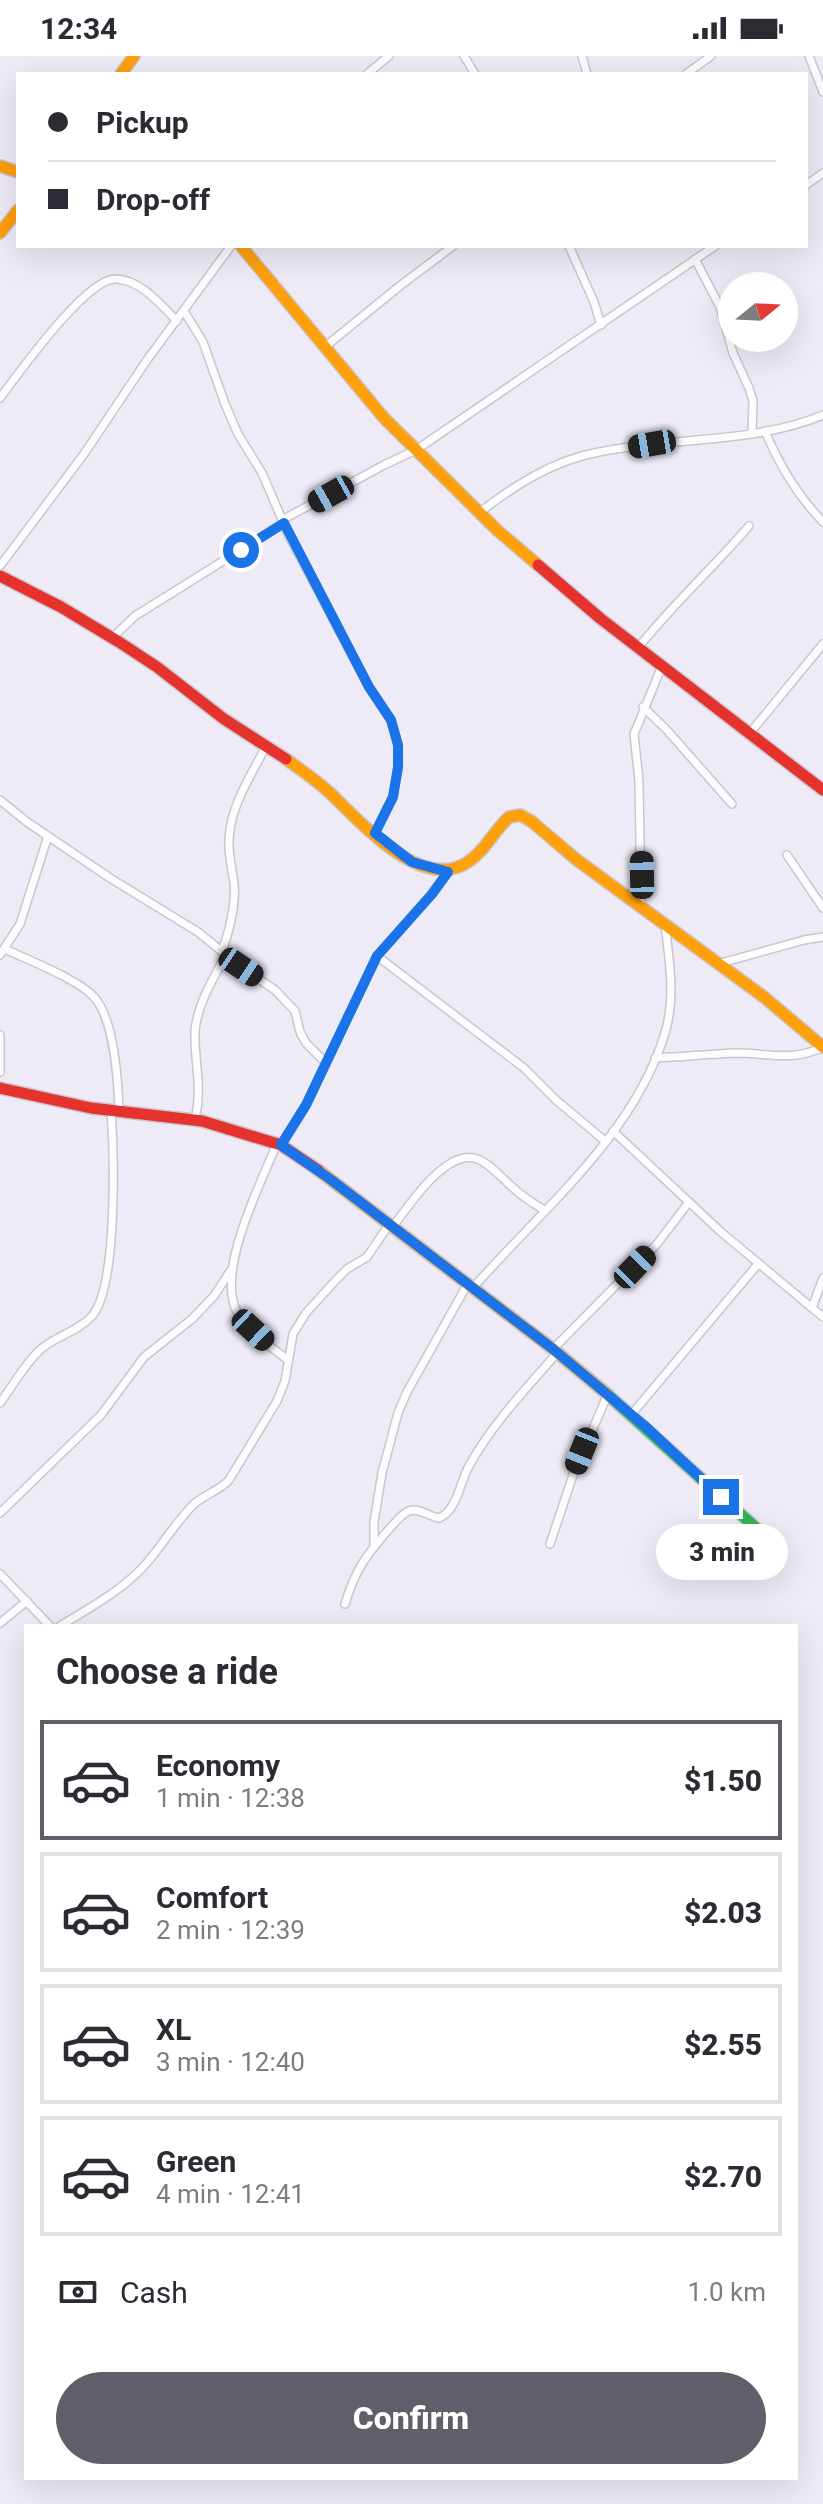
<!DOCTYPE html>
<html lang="en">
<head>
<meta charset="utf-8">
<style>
	:root { --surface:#fff; --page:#f7f7f7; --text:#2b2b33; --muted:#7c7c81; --line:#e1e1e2; --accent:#605e68 }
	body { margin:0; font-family:Roboto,sans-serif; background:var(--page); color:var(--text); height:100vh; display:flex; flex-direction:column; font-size:30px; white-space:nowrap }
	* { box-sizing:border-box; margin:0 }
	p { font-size:26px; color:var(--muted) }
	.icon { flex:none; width:44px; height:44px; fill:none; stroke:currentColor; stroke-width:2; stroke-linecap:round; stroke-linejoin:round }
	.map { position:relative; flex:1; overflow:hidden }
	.side { position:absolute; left:24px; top:1568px; width:774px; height:856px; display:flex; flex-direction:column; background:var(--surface); border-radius:0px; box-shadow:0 8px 32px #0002 }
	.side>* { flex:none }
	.banner { position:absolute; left:16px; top:16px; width:792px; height:176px; border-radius:0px; box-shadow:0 8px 32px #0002; display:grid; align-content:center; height:176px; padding:0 32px; background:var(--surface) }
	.needle { width:52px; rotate:72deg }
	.tools { position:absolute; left:718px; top:216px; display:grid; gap:16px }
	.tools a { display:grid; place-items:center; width:80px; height:80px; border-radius:50%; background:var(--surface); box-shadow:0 8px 32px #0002; font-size:40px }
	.end { position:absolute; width:36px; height:36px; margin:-18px; border:10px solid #1a73e8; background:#fff; box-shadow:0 0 0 4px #fff }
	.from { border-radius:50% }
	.bubble { position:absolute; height:56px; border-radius:28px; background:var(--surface); box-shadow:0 8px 32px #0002; font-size:26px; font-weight:800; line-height:56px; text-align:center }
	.car { position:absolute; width:24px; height:48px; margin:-24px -12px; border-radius:10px; box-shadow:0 0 6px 2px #0007; background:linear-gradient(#222 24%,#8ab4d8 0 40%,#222 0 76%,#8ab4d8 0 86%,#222 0) }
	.banner b { display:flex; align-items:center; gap:28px; height:76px; font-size:30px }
	.banner b+b { border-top:2px solid var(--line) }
	.banner i { width:20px; height:20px; background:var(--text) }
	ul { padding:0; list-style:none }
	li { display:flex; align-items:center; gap:24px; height:120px; margin:0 16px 12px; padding:0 16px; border:4px solid var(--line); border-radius:0px }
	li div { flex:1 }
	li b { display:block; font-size:30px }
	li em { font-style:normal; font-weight:800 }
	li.active { border-color:var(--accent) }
	li>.icon { width:72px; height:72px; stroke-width:1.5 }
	h2 { padding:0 32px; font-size:36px; line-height:96px }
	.pay { display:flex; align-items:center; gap:20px; height:88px; padding:0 32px; font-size:30px }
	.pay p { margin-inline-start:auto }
	.button { display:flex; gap:16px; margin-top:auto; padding:16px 32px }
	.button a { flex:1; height:92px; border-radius:48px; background:var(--accent); color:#fff; font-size:32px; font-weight:800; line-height:92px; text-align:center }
	.status { display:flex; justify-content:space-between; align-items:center; height:56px; padding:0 40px; background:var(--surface); direction:ltr }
	.status svg { height:22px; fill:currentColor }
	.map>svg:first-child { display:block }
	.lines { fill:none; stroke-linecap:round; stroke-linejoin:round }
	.street-casing { stroke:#c8c6d0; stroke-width:10 }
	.fast-casing { stroke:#c8c6d0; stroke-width:14 }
	.slow-casing { stroke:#c8c6d0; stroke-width:14 }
	.jam-casing { stroke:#c8c6d0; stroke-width:14 }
	.street { stroke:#fcfcfe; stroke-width:7 }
	.fast { stroke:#30b455; stroke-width:11 }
	.slow { stroke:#ff9f0a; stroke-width:11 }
	.jam { stroke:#e5322d; stroke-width:11 }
	.route { stroke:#1a73e8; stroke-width:10 }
</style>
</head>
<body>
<div class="status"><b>12:34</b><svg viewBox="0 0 49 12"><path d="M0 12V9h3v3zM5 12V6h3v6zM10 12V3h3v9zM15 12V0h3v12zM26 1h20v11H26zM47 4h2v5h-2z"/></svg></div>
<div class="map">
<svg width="823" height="2448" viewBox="0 0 823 2448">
	<rect width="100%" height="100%" fill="#eeebf7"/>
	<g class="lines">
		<g class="street-casing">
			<g id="street">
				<path d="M464,0L475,18"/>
				<path d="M582,0L587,18"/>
				<path d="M809,0L823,36"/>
				<path d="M367,18L389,0"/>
				<path d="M686,18L711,0"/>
				<path d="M806,129L823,117"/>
				<path d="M569,190L594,246L601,269"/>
				<path d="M695,203L720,251L733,297L749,332L753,345L752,377"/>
				<path d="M184,255L203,286L225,348L238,378L262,417L289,480L369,631L391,664L398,689V711L393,741L375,777"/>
				<path d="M326,290L401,229L453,190"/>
				<path d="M0,342C19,317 87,221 116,223C141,224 160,248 177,265"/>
				<path d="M765,375C779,409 797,439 823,466"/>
				<path d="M479,457C515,429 554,404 599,396C672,381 753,388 823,359"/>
				<path d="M282,464L384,409L416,394L715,190"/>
				<path d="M0,510L84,398L147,304L231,190"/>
				<path d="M111,583L135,560L284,467"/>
				<path d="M638,592C672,549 713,512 749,470"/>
				<path d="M643,651L666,673L732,748"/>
				<path d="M750,677L823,588"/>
				<path d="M0,744L27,766L110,822L198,876L241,911L275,934L295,955L300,976L306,987L326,1007"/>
				<path d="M787,799L823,852"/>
				<path d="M641,850L639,725L634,678L662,610"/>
				<path d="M5,893C28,904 77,923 93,940C114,961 118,1025 119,1055"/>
				<path d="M222,895C230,873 236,851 234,827C232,813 228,798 229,783C231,748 251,720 266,690"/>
				<path d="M0,899L20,868L48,780"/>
				<path d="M377,900L524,1012L556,1044L605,1085"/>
				<path d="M721,907L804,884L823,881"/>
				<path d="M0,979V1016"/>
				<path d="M655,1002C682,1001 709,998 737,997C768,997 793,1006 823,991"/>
				<path d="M195,1064C203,1029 194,1008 195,975C197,949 214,921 226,899"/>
				<path d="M613,1075L721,1176L823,1261"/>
				<path d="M277,1087C261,1128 214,1217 238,1258C249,1276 271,1291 288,1304"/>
				<path d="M281,1089L306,1049L377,900L432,838L448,816"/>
				<path d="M392,1172C408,1151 448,1088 480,1104C494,1111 505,1126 518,1136C526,1143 535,1148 544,1154"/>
				<path d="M472,1233C541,1154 634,1080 665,977C676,942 669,903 665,868"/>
				<path d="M812,1252L823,1222"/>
				<path d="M553,1293L657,1188L689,1146"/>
				<path d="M0,1347C13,1330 25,1307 41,1293C56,1280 79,1275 92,1260C118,1230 114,1095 111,1054"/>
				<path d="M631,1359L758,1208"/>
				<path d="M0,1457L101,1359L144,1301L192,1263L214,1240L231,1214"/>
				<path d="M550,1488L573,1419L607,1340"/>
				<path d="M374,1489V1466L382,1417L398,1357L407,1336L467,1229"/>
				<path d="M0,1518L50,1570"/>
				<path d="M345,1548C355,1514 367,1498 390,1472C396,1466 401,1458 409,1455C418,1451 430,1461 439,1462C457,1455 460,1426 469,1410C492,1368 526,1333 557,1297"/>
				<path d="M0,1567L27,1545"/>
				<path d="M60,1570C91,1551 127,1532 150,1503C165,1485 177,1465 193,1449C204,1438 218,1436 229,1424L277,1345L285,1325L293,1278L306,1257L335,1225L347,1213L367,1201L388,1170"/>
			</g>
		</g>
		<g class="fast-casing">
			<path id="fast" d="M607,1338L765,1480"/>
		</g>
		<g class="slow-casing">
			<g id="slow">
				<path d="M121,18L134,0"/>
				<path d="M0,110L18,116"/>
				<path d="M0,177L18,154"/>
				<path d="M241,190L384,362L497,474L538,509"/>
				<path d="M286,703C301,714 316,724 330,737C361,766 421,837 468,806C485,795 494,775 509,761L520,759L531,765L577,804L764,941L823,991"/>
				<path d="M318,1114L553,1293L607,1338"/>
			</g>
		</g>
		<g class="jam-casing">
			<g id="jam">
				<path d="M538,509L601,563L823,734"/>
				<path d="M0,520L61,551L119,586L157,611L224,663L286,703"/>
				<path d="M0,1032L91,1052L202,1065L281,1089L318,1114"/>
			</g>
		</g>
		<use href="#street" class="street"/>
		<use href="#fast" class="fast"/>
		<use href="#slow" class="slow"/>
		<use href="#jam" class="jam"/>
	</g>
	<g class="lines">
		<path class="route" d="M241,494L284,467L369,631L391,664L398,689V711L393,741L375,777L412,806L448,816L432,838L377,900L306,1049L281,1089L330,1123L553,1293L645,1370L721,1441"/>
	</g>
</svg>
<div class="tools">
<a><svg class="needle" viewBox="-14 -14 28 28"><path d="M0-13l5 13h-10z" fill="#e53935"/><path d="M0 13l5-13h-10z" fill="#7c7c81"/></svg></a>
</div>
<i class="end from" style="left:241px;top:494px"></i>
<i class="end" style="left:721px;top:1441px"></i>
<div class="bubble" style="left:656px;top:1468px;width:132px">3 min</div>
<i class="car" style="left:652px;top:388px;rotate:260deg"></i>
<i class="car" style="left:331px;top:438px;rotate:241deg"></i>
<i class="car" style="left:642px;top:819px;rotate:359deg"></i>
<i class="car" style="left:241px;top:911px;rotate:124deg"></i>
<i class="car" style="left:635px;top:1211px;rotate:44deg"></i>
<i class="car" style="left:253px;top:1274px;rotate:133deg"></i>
<i class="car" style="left:582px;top:1395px;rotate:202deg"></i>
<div class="banner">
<b><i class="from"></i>Pickup</b>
<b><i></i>Drop-off</b>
</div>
<section class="side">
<h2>Choose a ride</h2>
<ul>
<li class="active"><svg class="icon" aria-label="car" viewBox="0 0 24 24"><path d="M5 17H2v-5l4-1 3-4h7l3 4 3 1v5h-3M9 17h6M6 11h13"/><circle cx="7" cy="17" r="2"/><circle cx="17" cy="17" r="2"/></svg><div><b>Economy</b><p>1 min · 12:38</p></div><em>$1.50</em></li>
<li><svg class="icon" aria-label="car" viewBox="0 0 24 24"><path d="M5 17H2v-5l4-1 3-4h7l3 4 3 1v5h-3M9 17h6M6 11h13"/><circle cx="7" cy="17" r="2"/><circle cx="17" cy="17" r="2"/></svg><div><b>Comfort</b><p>2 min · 12:39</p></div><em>$2.03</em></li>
<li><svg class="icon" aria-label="car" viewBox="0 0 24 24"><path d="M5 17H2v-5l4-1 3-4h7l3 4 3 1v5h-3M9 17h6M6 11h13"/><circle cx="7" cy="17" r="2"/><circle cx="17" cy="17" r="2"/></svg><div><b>XL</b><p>3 min · 12:40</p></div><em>$2.55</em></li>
<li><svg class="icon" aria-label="car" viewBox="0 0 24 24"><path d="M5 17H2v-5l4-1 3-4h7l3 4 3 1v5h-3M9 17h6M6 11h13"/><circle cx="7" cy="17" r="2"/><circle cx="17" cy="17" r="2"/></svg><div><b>Green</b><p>4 min · 12:41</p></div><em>$2.70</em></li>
</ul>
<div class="pay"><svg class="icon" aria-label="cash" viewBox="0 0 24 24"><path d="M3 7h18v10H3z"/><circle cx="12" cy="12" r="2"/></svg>Cash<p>1.0 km</p></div>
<div class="button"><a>Confirm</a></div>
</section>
</div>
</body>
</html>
